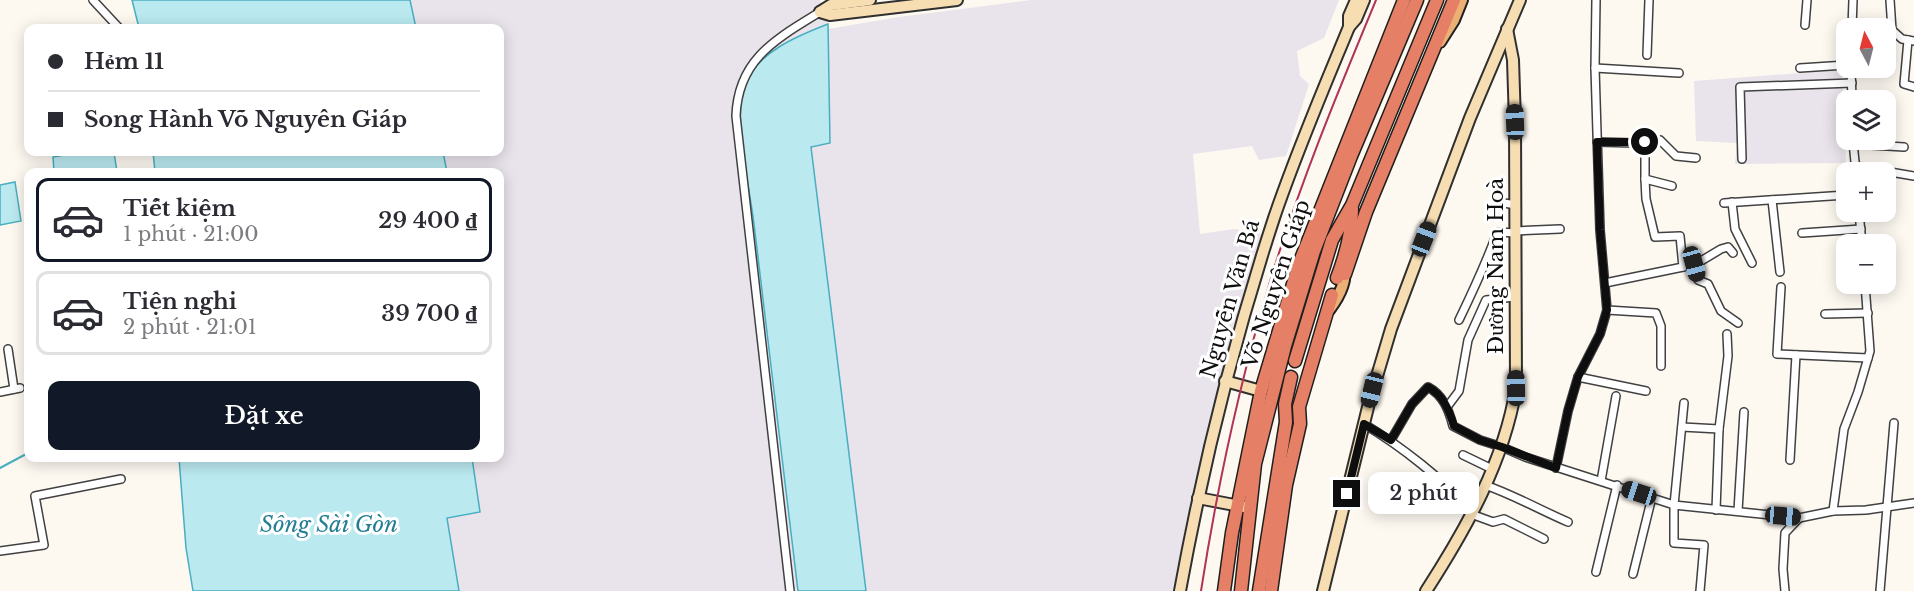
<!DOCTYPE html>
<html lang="vi">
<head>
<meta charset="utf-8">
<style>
	:root { --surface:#fff; --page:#f2f2f3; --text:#2b2b33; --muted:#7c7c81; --line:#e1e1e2; --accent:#111827 }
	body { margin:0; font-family:"Libre Baskerville",serif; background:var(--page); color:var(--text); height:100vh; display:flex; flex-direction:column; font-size:22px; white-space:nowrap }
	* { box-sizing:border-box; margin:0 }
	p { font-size:20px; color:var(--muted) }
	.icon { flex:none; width:33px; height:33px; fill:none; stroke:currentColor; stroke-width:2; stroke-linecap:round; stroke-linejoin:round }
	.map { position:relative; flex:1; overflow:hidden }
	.details { position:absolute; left:24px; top:168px; width:480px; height:294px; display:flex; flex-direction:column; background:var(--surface); border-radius:12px; box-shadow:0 3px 15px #0003 }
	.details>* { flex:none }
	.hud { position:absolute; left:24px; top:24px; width:480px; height:132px; border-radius:12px; box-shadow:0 3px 15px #0003; display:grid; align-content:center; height:132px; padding:0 24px; background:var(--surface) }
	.needle { width:39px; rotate:353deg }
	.tools { position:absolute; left:1836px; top:18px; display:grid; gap:12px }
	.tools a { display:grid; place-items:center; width:60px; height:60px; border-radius:12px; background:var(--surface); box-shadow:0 3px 15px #0003; font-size:30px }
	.end { position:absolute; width:27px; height:27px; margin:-14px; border:8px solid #0e0e0e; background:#fff; box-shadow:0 0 0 3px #fff }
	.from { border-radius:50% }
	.bubble { position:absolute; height:42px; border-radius:12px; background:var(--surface); box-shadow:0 3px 15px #0003; font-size:20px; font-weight:600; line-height:42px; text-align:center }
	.car { position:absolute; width:18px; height:36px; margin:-18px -9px; border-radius:8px; box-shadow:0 0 4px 2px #0007; background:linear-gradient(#222 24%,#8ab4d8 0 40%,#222 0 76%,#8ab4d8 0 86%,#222 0) }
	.hud b { display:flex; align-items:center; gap:21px; height:57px; font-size:22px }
	.hud b+b { border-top:2px solid var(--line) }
	.hud i { width:15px; height:15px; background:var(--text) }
	ul { padding:10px 0 0; list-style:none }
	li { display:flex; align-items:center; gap:18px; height:84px; margin:0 12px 9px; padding:0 12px; border:3px solid var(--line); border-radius:12px }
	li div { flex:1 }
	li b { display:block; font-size:22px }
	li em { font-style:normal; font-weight:600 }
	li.selected { border-color:var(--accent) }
	li>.icon { width:54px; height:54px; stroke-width:1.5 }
	.cta { display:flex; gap:12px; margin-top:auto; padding:12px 24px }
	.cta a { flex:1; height:69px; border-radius:12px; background:var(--accent); color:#fff; font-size:24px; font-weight:600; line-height:69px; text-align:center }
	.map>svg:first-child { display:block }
	.industrial { fill:#e9e3ec }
	.water { fill:#bae9f0; stroke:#48aec0; stroke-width:1.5 }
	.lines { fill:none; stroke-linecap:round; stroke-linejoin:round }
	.stream { stroke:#48aec0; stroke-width:2 }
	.street-casing { stroke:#414141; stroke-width:10 }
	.secondary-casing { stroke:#303030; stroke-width:14 }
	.primary-casing { stroke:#1f1f1f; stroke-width:14 }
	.highway-casing { stroke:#1f1f1f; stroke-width:15 }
	.street { stroke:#fff; stroke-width:7 }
	.secondary { stroke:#f7deb2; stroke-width:10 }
	.primary { stroke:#ebb073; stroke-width:10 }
	.highway { stroke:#e58066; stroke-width:12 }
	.rail { stroke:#b03459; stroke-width:2 }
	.route { stroke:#0e0e0e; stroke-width:8 }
	.labels { text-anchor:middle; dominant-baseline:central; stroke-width:6; stroke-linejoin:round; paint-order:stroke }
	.street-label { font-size:21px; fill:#0e0e0e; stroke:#fff }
	.water-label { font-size:22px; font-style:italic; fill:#247e93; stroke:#fff }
</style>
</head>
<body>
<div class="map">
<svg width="1914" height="591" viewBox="0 0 1914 591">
	<rect width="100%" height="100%" fill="#fdf8f0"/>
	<g class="industrial">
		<path d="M410,0H820L828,24L802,34L768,56L739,116L753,211L798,591H459L447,518L480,512L472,458H500V172H447L443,152H500V28H416Z"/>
		<path d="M1031,0H1339L1324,38L1297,51L1300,76L1309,84L1286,156L1259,160L1252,146L1193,154L1200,234L1234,229L1261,234L1219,384L1187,519L1173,591H866L811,147L830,143L828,29L899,17Z"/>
		<path d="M1842,70L1846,163L1735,164L1737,143L1696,141L1694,81Z"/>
	</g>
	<g class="water">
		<path d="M132,0H410L416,28H139Z"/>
		<path d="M828,24L830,143L811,147L866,591H798C783,469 769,346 754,224C750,189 732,115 745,84C758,52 797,36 828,24Z"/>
		<path d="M81,152H114L117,172H54L53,157Z"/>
		<path d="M153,152H443L447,172H155Z"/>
		<path d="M15,182L21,221L0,225V185Z"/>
		<path d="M179,458H472L480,512L447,518L459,591H193L186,548Z"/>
	</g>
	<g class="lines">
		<path class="stream" d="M0,468L28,453"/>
		<g class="street-casing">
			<g id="street">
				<path d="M93,0L119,28"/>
				<path d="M1890,0L1892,30L1902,39L1914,41"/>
				<path d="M1805,25L1807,0"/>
				<path d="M1852,28L1853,0"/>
				<path d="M1908,40L1904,84L1914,87"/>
				<path d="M1647,55L1649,0"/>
				<path d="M1595,68L1679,73"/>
				<path d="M1800,68L1846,65"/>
				<path d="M1851,68L1852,100"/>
				<path d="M1597,142L1634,143L1660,140L1676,156L1696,158"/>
				<path d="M1645,142V179"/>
				<path d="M1853,142L1856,172"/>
				<path d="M1854,144L1904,147"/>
				<path d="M1742,159L1740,87L1852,83"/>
				<path d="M1855,166L1914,176"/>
				<path d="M1772,200L1780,272"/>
				<path d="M1498,202L1516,205"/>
				<path d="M1732,202L1735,229L1752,263"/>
				<path d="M1724,203L1846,195"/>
				<path d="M1859,212L1862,244"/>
				<path d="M1515,231L1560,229"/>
				<path d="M1802,233L1861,229"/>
				<path d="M1694,264L1698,280L1708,284L1721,311L1738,323"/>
				<path d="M1683,267L1696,264L1721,249L1728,247L1733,253"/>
				<path d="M1605,283L1683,267L1680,236L1655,237L1646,199L1645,179L1672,186"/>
				<path d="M1781,287L1777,354L1868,358"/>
				<path d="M1607,310L1656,313L1661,326V366"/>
				<path d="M1825,314L1868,313"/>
				<path d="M1459,320C1473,291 1486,263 1497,233L1499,232L1515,233"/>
				<path d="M8,349L14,389"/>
				<path d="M1578,377L1646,391"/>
				<path d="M0,392L20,388"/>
				<path d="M1684,403L1674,505V543L1704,545L1700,591"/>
				<path d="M1447,407L1459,391L1468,340L1486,300L1514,297"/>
				<path d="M1364,424C1407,450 1437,476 1473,510"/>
				<path d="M1682,427L1719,429"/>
				<path d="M1391,440L1412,404L1428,387C1443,395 1449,410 1453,426L1480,440L1502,447L1525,457L1674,505L1799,518L1833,511L1866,510L1914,503"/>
				<path d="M1463,455L1492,469"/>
				<path d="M1790,460L1796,355"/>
				<path d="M1556,468L1568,411L1578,377L1600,334L1607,310L1600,230L1595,68L1596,0"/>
				<path d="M1601,481L1616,396"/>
				<path d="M1485,485C1514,495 1540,510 1568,522"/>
				<path d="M1716,510L1719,429L1728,356L1727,334"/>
				<path d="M1738,511L1744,412"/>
				<path d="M1833,511L1844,429L1858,392L1870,351L1865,284"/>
				<path d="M1471,514L1493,522L1504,519L1544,539"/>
				<path d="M0,551L44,545L35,496L121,479"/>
				<path d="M1596,572L1617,485"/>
				<path d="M1633,574L1652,497"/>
				<path d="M790,591C773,433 754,275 736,116C738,59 776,39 820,12"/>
				<path d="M1785,591L1783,569L1785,533L1799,518"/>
				<path d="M1880,591L1894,423"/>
			</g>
		</g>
		<g class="secondary-casing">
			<g id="secondary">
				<path d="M820,12L830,15L957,0"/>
				<path d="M820,12L831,5L870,0"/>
				<path d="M1349,27V16L1356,0"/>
				<path d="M1225,381L1261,391"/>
				<path d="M1198,498L1250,508"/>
				<path d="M1180,591C1203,465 1234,340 1274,218C1296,153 1323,90 1349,27L1356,19L1364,0"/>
				<path d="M1323,591L1369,403L1391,329L1470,118L1520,0"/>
				<path d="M1426,591C1466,529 1504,462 1516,388L1515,122L1513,60L1507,29"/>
			</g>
		</g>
		<g class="primary-casing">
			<g id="primary">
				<path d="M1440,42L1454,20L1462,0"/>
				<path d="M1329,310C1338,298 1347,281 1344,267"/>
			</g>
		</g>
		<g class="highway-casing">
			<g id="highway">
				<path d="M1345,274L1366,212L1454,0"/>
				<path d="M1337,278C1345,257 1352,232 1352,209"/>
				<path d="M1295,361L1332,240L1352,205L1437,0"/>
				<path d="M1224,591L1232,533L1261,391L1299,264L1404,0"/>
				<path d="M1241,591L1255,464L1285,346L1314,251L1351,156L1417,0"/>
				<path d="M1259,591L1286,422L1285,404L1291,377"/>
				<path d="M1271,591L1286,485L1300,424L1299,407L1332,295"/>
			</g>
		</g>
		<use href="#street" class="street"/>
		<use href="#secondary" class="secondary"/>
		<use href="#primary" class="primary"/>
		<use href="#highway" class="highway"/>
		<path class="rail" d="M1201,591C1217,488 1239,385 1269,285C1298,188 1337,94 1376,0"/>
	</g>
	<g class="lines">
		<path class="route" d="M1347,494L1364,424L1391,440L1412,404L1428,387C1443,395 1449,410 1454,426L1480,440L1502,447L1556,468L1568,411L1578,377L1600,334L1607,310L1600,230L1597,142H1645"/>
	</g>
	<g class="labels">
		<g class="street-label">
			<text transform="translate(1496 266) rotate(-90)">Đường Nam Hoà</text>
			<text transform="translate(1276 284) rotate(-72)">Võ Nguyên Giáp</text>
			<text transform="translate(1230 299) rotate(-74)">Nguyễn Văn Bá</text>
		</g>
		<g class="water-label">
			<text x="329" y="524">Sông Sài Gòn</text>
		</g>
	</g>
</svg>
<div class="tools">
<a><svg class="needle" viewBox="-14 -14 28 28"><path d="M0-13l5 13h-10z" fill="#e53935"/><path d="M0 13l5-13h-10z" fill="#7c7c81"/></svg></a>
<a><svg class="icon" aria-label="layers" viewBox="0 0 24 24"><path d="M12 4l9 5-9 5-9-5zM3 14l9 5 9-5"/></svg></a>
<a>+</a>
<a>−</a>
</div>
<i class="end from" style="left:1645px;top:142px"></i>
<i class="end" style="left:1347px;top:494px"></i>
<div class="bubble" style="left:1368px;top:472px;width:111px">2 phút</div>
<i class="car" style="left:1515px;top:122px;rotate:358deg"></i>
<i class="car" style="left:1424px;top:239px;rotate:21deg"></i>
<i class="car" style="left:1694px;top:264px;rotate:165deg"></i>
<i class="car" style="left:1516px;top:388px;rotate:359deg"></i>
<i class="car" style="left:1372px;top:390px;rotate:194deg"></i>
<i class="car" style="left:1639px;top:493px;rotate:288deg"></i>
<i class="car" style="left:1783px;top:516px;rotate:95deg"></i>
<div class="hud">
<b><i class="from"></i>Hẻm 11</b>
<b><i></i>Song Hành Võ Nguyên Giáp</b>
</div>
<section class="details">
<ul>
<li class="selected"><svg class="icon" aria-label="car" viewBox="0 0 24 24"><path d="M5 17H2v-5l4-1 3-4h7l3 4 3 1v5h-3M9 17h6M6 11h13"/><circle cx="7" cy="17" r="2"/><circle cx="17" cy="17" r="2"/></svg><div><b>Tiết kiệm</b><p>1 phút · 21:00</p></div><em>29 400 ₫</em></li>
<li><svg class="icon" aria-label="car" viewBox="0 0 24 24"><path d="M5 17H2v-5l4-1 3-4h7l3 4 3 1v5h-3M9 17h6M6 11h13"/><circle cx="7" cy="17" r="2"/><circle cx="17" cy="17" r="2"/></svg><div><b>Tiện nghi</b><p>2 phút · 21:01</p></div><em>39 700 ₫</em></li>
</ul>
<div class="cta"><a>Đặt xe</a></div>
</section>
</div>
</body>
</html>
